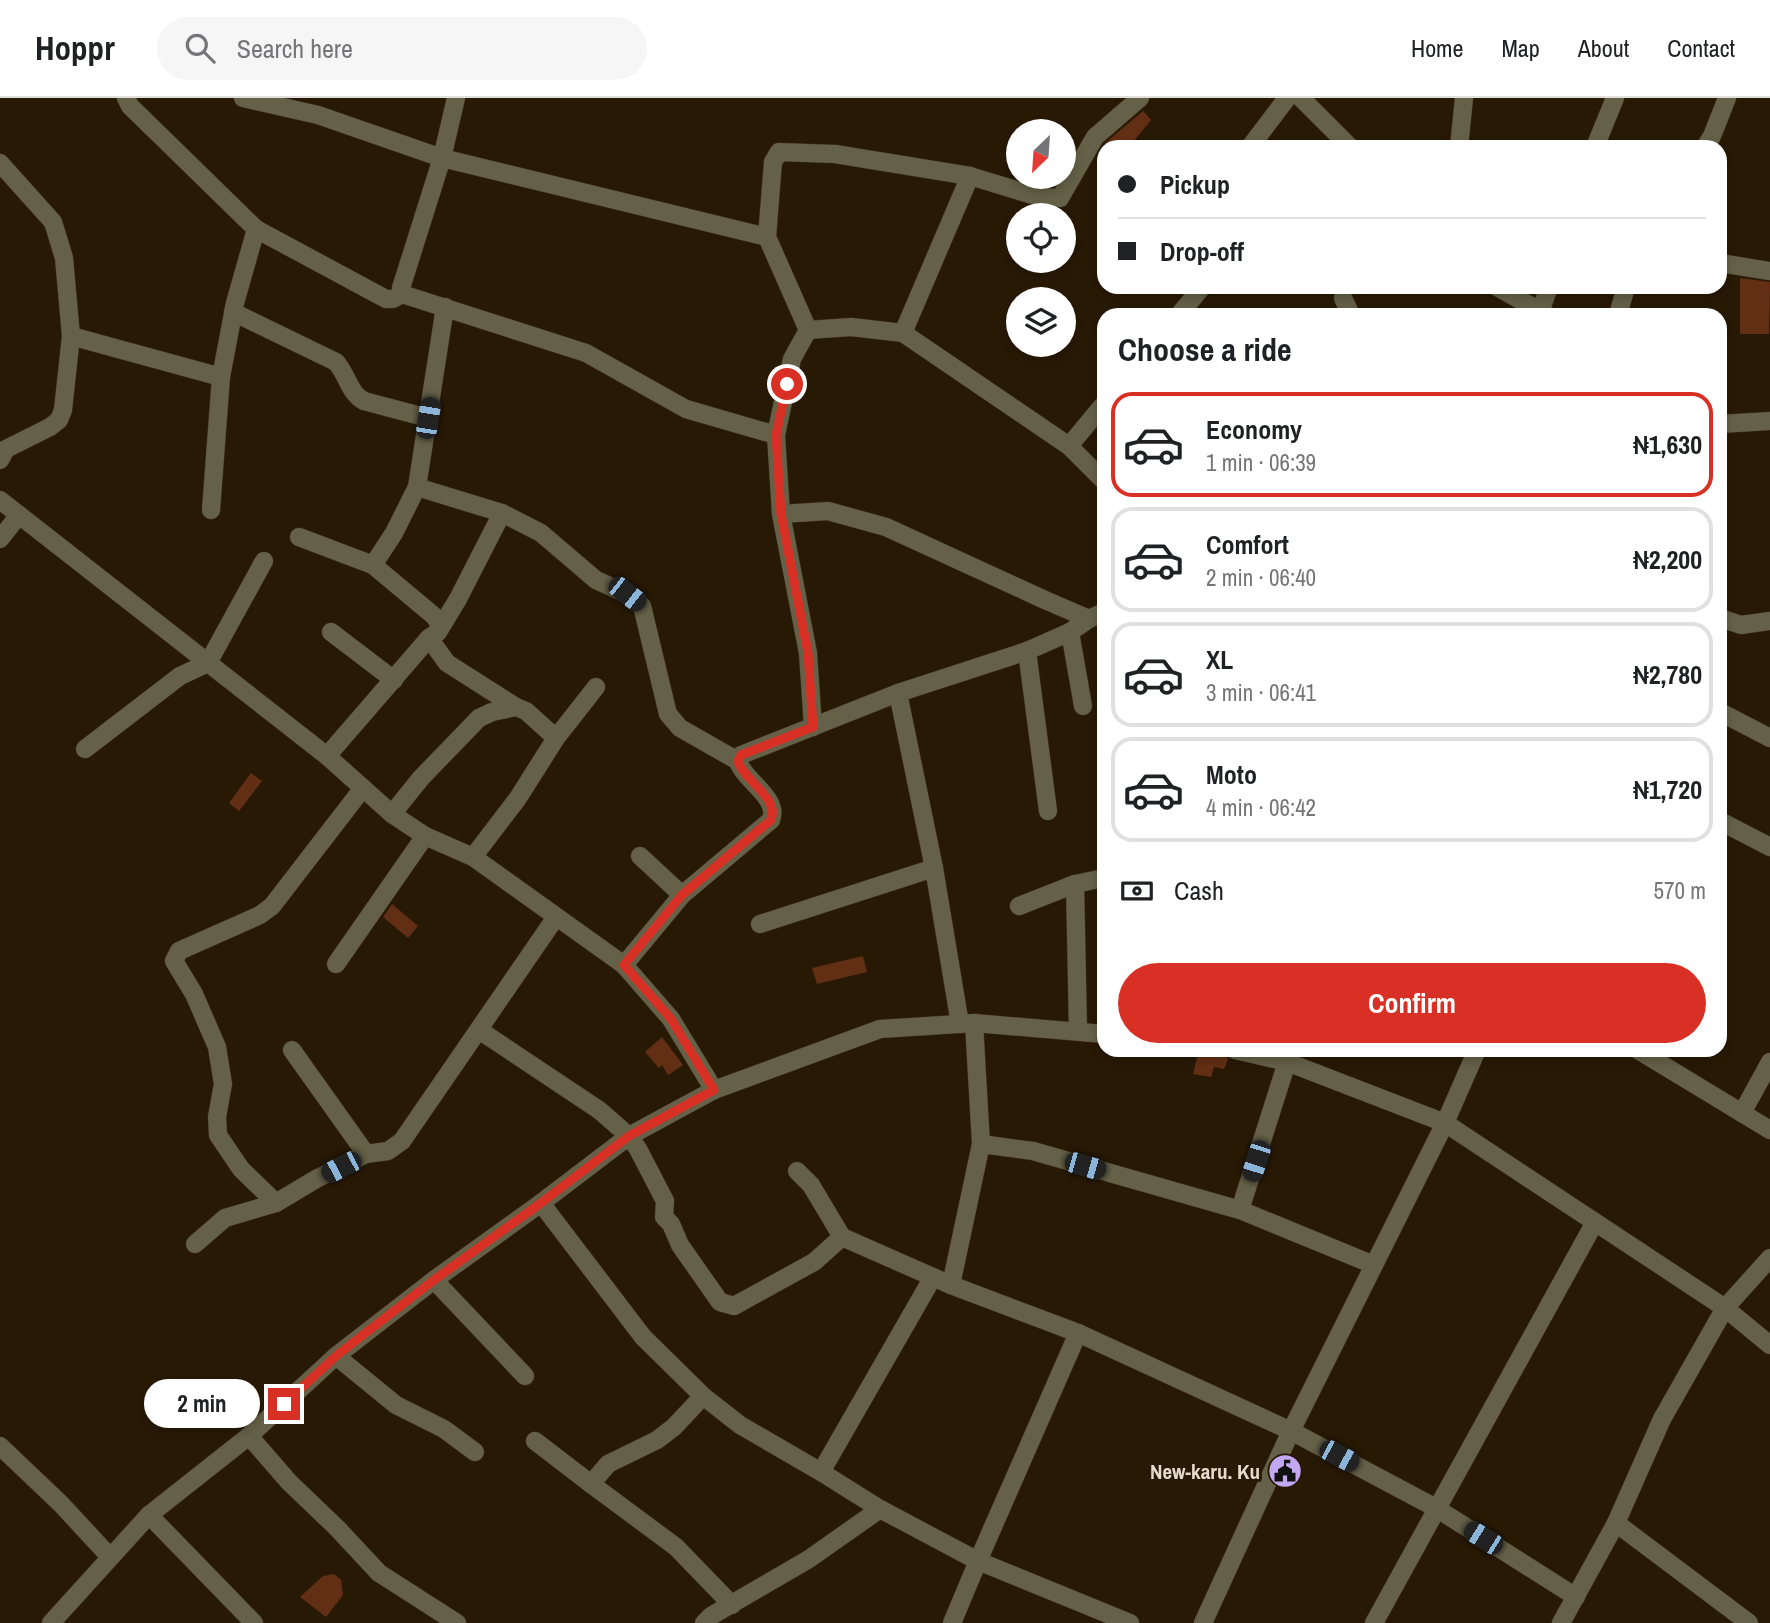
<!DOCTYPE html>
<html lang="en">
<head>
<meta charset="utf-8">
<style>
	:root { --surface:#fff; --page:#f6f6f6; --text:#202124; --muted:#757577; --line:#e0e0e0; --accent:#d93025 }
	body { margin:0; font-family:"Archivo Narrow",sans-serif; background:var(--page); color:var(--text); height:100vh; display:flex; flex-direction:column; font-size:26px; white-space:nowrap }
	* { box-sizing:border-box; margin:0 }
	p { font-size:23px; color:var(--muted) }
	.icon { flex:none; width:38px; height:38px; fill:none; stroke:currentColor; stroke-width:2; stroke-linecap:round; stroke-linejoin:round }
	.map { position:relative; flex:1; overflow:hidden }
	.details { position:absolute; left:1097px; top:210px; width:630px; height:749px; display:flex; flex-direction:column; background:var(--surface); border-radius:21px; box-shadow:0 4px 10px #0003 }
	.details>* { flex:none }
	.banner { position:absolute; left:1097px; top:42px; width:630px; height:154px; border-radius:21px; box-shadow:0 4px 10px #0003; display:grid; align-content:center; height:154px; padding:0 21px; background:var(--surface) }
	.needle { width:46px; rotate:205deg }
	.controls { position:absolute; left:1006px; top:21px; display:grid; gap:14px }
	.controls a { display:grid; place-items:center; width:70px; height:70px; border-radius:50%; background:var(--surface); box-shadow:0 4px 10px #0003; font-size:35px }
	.end { position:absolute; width:32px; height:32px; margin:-16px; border:9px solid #d93025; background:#fff; box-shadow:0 0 0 4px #fff }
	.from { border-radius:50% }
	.bubble { position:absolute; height:49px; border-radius:24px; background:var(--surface); box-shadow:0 4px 10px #0003; font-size:23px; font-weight:700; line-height:49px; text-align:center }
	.car { position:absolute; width:21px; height:42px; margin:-21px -10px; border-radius:9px; box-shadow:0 0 5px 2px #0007; background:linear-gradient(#222 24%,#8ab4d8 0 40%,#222 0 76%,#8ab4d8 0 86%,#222 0) }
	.banner b { display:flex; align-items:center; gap:24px; height:66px; font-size:26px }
	.banner b+b { border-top:2px solid var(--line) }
	.banner i { width:18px; height:18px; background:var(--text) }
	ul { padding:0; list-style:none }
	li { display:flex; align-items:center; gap:21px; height:105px; margin:0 14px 10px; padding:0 7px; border:4px solid var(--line); border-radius:21px }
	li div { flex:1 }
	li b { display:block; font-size:26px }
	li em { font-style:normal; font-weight:700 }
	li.selected { border-color:var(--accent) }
	li>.icon { width:63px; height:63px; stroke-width:1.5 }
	h2 { padding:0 21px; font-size:32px; line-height:84px }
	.pay { display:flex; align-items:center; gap:18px; height:77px; padding:0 21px; font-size:26px }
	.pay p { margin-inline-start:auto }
	.action { display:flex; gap:14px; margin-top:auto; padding:14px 21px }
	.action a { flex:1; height:80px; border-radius:42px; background:var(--accent); color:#fff; font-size:28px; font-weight:700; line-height:80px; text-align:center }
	header { display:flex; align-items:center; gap:42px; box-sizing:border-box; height:98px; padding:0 35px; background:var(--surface); border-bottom:2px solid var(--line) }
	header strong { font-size:33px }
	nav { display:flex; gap:38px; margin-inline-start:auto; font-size:24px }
	.search { width:490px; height:63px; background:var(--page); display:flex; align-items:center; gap:18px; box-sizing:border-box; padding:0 24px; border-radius:38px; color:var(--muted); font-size:26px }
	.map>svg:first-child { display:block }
	.building { fill:#622f14 }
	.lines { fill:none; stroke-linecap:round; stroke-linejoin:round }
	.minor-casing { stroke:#433421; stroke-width:19 }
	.minor { stroke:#656148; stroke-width:18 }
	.route { stroke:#d93025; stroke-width:9 }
	.labels { text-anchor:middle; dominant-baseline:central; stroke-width:6; stroke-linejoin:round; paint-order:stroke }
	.poi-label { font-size:21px; font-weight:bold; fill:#e6dbcf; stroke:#281905; text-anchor:end }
</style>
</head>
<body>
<header>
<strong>Hoppr</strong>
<div class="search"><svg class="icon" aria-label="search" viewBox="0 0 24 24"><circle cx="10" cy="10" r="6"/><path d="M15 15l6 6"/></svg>Search here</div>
<nav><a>Home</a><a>Map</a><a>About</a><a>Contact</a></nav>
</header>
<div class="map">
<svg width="1770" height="1525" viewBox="0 0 1770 1525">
	<rect width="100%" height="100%" fill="#281905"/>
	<g class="building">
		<path d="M1143,13L1151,22L1129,49H1110L1105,45Z"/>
		<path d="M1740,180L1770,184L1769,236H1740Z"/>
		<path d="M251,675L262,683L239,713L229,705Z"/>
		<path d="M392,806L418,828L408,840L383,819Z"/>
		<path d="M863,858L867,874L817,886L812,870Z"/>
		<path d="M662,939L683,967L668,977L662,967L659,970L645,954Z"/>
		<path d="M1199,952H1208L1224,956L1228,961L1224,971L1214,969L1211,979L1193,976Z"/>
		<path d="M334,1476L341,1482L343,1497L326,1519L300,1499L323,1478Z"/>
	</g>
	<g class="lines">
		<g class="minor-casing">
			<g id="minor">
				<path d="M126,0L130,8L256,131L386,201H393L402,196"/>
				<path d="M243,0L318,17L442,60L767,139"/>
				<path d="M1301,0L1350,49"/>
				<path d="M1250,49L1287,0"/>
				<path d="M1459,49L1464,0"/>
				<path d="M1595,49L1615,0"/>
				<path d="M1705,49L1712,38L1727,0"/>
				<path d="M0,65L53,124L64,160L71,238L63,312L59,322L50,329L6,351L0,362"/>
				<path d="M1720,165L1770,173"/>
				<path d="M1497,189L1547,217"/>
				<path d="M402,196L586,255L686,311L776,337"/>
				<path d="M402,196L401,190L442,60L456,0"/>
				<path d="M1343,200L1351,217"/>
				<path d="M233,214L336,264C347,276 349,295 364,303L428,320"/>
				<path d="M1540,214L1549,189"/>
				<path d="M1179,217L1202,189"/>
				<path d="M1618,217L1626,189"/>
				<path d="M808,232L767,139L773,64L779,54L835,56L970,78L1039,99L1060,100L1095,39L1140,0"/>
				<path d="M808,232L792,261L776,337L781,416L808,555L813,629"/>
				<path d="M808,232L851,229L903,235L1069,348L1104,383"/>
				<path d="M903,235L970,78"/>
				<path d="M71,238L221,279"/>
				<path d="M1720,326L1770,323"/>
				<path d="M1069,348L1104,306"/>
				<path d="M417,389L502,415L541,435L596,482L627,496L642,508L668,616L680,630L738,663C743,682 780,700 771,722L682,797L624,867"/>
				<path d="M0,402L327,658L392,716L425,738L473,759L624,867L671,921L714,992"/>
				<path d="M211,412L221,279L235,205L256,131"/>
				<path d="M781,416L828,413L886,429L1045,502L1089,521"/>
				<path d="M299,439L373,467L434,518L441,528"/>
				<path d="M0,441L19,417"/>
				<path d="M373,467L394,435L417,389L445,209"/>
				<path d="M1720,520L1741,527L1770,523"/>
				<path d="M331,534L394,582"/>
				<path d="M1070,534L1083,608"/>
				<path d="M429,540L447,565L516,609L526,613L556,640"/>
				<path d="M1027,553L1048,713"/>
				<path d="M898,595L934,770L960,926"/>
				<path d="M1720,614L1770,640"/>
				<path d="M85,651L180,578L208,565L264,463"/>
				<path d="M327,658L429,540L438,534L458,501L502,415"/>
				<path d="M738,663L741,657L898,595L1027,553L1070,534L1089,521L1104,514"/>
				<path d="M392,716L421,680L479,620L492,614L516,609"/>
				<path d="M1720,723L1770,749"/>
				<path d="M640,758L682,797"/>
				<path d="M473,759L518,700L556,640L596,589"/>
				<path d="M1075,786L1078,933"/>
				<path d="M1019,808L1075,786L1104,780"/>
				<path d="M760,826L934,770"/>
				<path d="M336,866L425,738"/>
				<path d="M479,932L599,1012L629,1038L638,1051L665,1103L664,1119L671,1126L680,1147L720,1204L734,1208L814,1164L842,1139"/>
				<path d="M292,952L366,1056"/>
				<path d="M1235,952L1287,964L1445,1025L1725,1210L1770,1247"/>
				<path d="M1638,952L1770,1032"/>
				<path d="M1742,1015L1770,964"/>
				<path d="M981,1046L1033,1053L1240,1112L1374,1167"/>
				<path d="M797,1073L811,1087L842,1139L951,1187L1078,1235L1291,1333L1436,1410L1576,1499"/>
				<path d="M276,1105L241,1071L218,1037L217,1019L223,986L217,949L194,896L174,863L179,853L260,817L272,808L363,690"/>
				<path d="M541,1105L643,1239L703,1298L740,1327L821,1374L880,1411L978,1463L1130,1525"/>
				<path d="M1240,1112L1287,964"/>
				<path d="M195,1146L225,1120L276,1105L316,1081L366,1056L388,1053L402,1043L556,819"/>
				<path d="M434,1182L525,1278"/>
				<path d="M951,1187L981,1046L974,925"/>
				<path d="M336,1258L396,1307L444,1331L475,1354"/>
				<path d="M249,1338L289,1384L337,1430L379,1475L457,1525"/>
				<path d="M535,1343L591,1386L676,1449L732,1507"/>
				<path d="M0,1348L61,1406L110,1459"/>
				<path d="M821,1374L933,1179"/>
				<path d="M591,1386L608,1366L657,1342L674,1329L703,1298"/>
				<path d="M149,1417L254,1525"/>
				<path d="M1616,1425L1749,1525"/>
				<path d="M51,1525L149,1417L249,1338L336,1258L434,1182L541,1105L629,1038L714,992L880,931L974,925L1104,936"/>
				<path d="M704,1525L711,1518L809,1461L880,1411"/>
				<path d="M952,1525L978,1463L1078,1235"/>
				<path d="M1203,1525L1291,1333L1445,1025L1477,952"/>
				<path d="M1374,1525L1595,1124"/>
				<path d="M1561,1525L1616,1425L1662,1321L1725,1210L1770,1160"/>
			</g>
		</g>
		<use href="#minor" class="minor"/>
	</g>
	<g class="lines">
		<path class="route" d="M284,1306L336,1258L434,1182L541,1105L629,1038L714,992L671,921L624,867L682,797L771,722C780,700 743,682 738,663L741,657L813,629L808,555L781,416L776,337L787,286"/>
	</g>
	<defs>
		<g id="civic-disc" transform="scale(1.75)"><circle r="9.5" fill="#c3a7f2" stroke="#281905"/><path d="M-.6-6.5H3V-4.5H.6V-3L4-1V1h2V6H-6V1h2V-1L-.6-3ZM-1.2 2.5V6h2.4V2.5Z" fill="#111"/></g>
	</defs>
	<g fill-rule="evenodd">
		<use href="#civic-disc" x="1285" y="1373"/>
	</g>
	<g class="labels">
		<g class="poi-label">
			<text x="1260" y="1373">New-karu. Ku</text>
		</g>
	</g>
</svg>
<div class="controls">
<a><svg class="needle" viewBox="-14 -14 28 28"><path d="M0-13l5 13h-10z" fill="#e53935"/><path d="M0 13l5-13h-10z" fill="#757577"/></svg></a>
<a><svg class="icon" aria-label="locate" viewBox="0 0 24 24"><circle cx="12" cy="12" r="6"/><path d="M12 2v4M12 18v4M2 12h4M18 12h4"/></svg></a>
<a><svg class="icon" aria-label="layers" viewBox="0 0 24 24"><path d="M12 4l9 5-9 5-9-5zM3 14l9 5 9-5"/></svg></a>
</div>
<i class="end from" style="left:787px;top:286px"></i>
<i class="end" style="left:284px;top:1306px"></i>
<div class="bubble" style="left:144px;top:1281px;width:116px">2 min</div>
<i class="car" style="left:428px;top:320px;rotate:9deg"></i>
<i class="car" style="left:627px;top:496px;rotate:128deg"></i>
<i class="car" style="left:1256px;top:1063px;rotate:198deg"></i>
<i class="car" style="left:1085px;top:1068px;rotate:106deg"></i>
<i class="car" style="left:341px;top:1069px;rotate:243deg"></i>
<i class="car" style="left:1339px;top:1358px;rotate:118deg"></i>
<i class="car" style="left:1483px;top:1440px;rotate:302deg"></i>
<div class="banner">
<b><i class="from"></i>Pickup</b>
<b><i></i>Drop-off</b>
</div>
<section class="details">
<h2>Choose a ride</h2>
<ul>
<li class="selected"><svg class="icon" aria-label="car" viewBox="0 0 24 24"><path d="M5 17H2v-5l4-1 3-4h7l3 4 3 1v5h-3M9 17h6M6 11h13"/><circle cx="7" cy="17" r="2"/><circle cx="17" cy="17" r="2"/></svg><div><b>Economy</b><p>1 min · 06:39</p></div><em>₦1,630</em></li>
<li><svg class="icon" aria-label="car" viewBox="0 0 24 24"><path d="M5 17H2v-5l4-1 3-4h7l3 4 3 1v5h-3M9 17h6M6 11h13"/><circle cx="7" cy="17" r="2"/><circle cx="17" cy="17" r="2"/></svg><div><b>Comfort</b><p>2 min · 06:40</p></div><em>₦2,200</em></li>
<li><svg class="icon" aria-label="car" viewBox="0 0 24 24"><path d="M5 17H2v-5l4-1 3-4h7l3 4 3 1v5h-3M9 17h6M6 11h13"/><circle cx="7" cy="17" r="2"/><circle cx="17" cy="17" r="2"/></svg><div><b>XL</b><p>3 min · 06:41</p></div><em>₦2,780</em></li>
<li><svg class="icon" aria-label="car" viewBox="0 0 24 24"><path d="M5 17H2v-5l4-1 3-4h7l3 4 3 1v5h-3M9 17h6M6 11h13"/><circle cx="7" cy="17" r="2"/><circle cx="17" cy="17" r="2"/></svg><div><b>Moto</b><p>4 min · 06:42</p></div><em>₦1,720</em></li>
</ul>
<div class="pay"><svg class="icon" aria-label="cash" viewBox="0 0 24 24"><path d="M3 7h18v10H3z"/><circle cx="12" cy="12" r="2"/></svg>Cash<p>570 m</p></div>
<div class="action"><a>Confirm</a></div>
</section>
</div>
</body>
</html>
